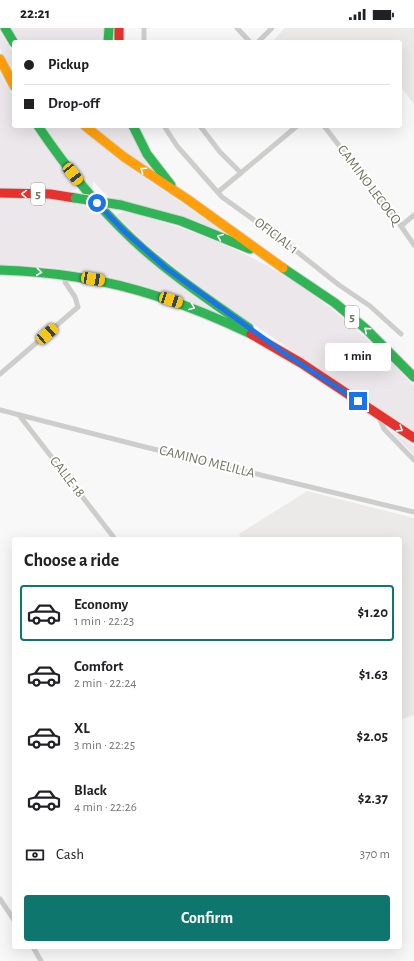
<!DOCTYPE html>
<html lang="en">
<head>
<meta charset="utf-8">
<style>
	:root { --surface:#fff; --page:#f6f6f6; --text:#202124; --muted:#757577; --line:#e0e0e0; --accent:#0f766e }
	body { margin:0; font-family:"Alegreya Sans",sans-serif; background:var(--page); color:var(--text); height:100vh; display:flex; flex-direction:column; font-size:15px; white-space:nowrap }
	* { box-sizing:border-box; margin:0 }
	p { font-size:13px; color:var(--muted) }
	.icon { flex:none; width:22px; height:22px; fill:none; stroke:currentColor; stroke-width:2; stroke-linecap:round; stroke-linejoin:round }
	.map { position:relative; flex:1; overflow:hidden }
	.drawer { position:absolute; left:12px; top:509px; width:390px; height:412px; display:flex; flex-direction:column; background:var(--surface); border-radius:4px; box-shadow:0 4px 16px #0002 }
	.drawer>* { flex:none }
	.top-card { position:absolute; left:12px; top:12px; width:390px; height:88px; border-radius:4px; box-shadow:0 4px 16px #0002; display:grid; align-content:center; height:88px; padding:0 12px; background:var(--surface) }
	.end { position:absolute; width:18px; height:18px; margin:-9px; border:5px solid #1a73e8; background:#fff; box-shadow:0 0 0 2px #fff }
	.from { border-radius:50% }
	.bubble { position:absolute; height:28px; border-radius:4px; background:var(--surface); box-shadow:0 4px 16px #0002; font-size:13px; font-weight:600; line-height:28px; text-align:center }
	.car { position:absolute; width:12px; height:24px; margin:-12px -6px; border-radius:5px; box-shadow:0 0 3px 1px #0007; background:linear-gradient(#f5c518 24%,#345 0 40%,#f5c518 0 76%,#345 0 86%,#f5c518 0) }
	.top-card b { display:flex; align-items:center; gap:14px; height:38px; font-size:15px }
	.top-card b+b { border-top:1px solid var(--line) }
	.top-card i { width:10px; height:10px; background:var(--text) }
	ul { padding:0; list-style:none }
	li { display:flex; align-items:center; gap:12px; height:56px; margin:0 8px 6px; padding:0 4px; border:2px solid transparent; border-radius:4px }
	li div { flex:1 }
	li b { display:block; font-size:15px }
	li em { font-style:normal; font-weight:600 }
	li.selected { border-color:var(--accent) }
	li>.icon { width:36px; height:36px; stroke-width:1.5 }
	h2 { padding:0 12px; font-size:18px; line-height:48px }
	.pay { display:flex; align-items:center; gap:10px; height:44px; padding:0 12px; font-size:15px }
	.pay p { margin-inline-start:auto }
	.button { display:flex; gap:8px; margin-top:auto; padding:8px 12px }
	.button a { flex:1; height:46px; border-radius:4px; background:var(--accent); color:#fff; font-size:16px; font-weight:600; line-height:46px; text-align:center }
	.status { display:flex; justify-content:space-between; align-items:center; height:28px; padding:0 20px; background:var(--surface); direction:ltr }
	.status svg { height:11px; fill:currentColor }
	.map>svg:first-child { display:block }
	.built { fill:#ebeae9 }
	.green { fill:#ebe7ea }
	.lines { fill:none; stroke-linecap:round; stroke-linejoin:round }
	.fast-casing { stroke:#d5d4d4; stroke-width:11 }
	.slow-casing { stroke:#d5d4d4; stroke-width:11 }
	.jam-casing { stroke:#d5d4d4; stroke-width:11 }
	.street { stroke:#cdcecb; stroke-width:5 }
	.fast { stroke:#30b455; stroke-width:9 }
	.slow { stroke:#ff9f0a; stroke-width:9 }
	.jam { stroke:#e5322d; stroke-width:9 }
	.fast-bridge-casing { stroke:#d5d4d4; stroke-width:11; stroke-linecap:butt }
	.fast-bridge { stroke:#30b455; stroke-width:9 }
	.oneway { stroke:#fff }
	.route { stroke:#1a73e8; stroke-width:5 }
	.labels { text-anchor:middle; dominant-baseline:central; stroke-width:4; stroke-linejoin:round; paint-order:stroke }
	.shield { fill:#fff; stroke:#9a9e8e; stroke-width:1 }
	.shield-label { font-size:13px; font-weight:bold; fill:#6e745e }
	.street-label { font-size:14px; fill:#6e745e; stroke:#fff }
</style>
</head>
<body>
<div class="status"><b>22:21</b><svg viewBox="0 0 49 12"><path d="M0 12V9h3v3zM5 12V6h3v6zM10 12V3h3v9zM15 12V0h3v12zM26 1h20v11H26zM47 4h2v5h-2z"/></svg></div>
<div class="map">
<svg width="414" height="933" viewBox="0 0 414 933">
	<rect width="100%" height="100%" fill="#f9f8f9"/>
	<g class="built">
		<path d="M285,0H414V76L400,58V14H272Z"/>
		<path d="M307,463L414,490V687L400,692V511H242L239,506Z"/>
	</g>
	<g class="green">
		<path d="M10,0H106L105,14H20Z"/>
		<path d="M0,4L14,25V49L0,21Z"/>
		<path d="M0,45L14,70V98H31L77,161L71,163L0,159Z"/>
		<path d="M44,98H78L117,131L217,199L224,205L165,183L108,169L93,153V161L84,153Z"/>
		<path d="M90,98H128L145,128L158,145L156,147Z"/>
		<path d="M0,170L62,173L93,178L142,227L188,264L219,286C150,255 76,237 0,237Z"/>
		<path d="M122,183C201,202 276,234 339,287C366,309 390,333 414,358V405C365,372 315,338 266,305C214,269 161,233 116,187L122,184Z"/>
		<path d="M391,403L414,418V427L393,406Z"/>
	</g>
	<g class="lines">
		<g class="fast-casing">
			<g id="fast">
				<path d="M5,0L14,15"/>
				<path d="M108,14L109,0"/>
				<path d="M38,98C65,138 95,176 131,210C167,244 209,272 249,300"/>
				<path d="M133,98L147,126L171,157"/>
				<path d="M121,177L181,193L250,221"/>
				<path d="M283,240L335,275L366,301L414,349"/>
				<path d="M0,242C25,243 51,245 76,249C137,258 195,279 251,306"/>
			</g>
		</g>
		<g class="slow-casing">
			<g id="slow">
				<path d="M0,31L14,58"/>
				<path d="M85,98L124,129L187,171L283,240"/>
			</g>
		</g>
		<g class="jam-casing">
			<g id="jam">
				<path d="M119,0V14"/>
				<path d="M0,165L50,166L75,170"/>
				<path d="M251,306L301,335L414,410"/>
			</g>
		</g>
		<g class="street">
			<path d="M144,0V14"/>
			<path d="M237,0L250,14"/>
			<path d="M258,14L272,0"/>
			<path d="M164,98L177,118L222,169L286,215L339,257L370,278L401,306"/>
			<path d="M200,98L220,124L241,145"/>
			<path d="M324,98L401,198L414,217"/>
			<path d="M218,164L297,98"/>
			<path d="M401,198L414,187"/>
			<path d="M0,346L78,279L75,269L65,254L66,247"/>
			<path d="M0,382L145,419L414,484"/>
			<path d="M19,387L115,511"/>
			<path d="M378,387L384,401L414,432"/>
			<path d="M0,871L14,892"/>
			<path d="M33,919L41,933"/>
		</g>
		<use href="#fast" class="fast"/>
		<use href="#slow" class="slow"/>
		<use href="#jam" class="jam"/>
		<g class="fast-bridge-casing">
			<path id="fast-bridge" d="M75,170L121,177"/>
		</g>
		<use href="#fast-bridge" class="fast-bridge"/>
	</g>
	<defs><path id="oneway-chevron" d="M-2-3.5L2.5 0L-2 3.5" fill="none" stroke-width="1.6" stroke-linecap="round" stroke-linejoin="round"/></defs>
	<g class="oneway">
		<use href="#oneway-chevron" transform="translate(143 142) rotate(-146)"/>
		<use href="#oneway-chevron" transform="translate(24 166) rotate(-178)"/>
		<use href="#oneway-chevron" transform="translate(220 209) rotate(-158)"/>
		<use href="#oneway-chevron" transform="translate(39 244) rotate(6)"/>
		<use href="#oneway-chevron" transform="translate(192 279) rotate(22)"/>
		<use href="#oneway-chevron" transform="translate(367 302) rotate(-138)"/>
		<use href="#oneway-chevron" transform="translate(400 401) rotate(33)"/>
	</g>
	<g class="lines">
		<path class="route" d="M97,175L124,203L166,240L284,325L358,373"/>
	</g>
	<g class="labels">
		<g class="shield">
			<rect x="31" y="155" width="14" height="22" rx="3"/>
			<rect x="345" y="278" width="14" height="22" rx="3"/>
		</g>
		<g class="shield-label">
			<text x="38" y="166">5</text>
			<text x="352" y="289">5</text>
		</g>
		<g class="street-label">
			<text transform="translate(369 157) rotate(53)">CAMINO LECOCQ</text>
			<text transform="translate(276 208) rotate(37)">OFICIAL 1</text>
			<text transform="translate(207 434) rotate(14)">CAMINO MELILLA</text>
			<text transform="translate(67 449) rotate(52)">CALLE 18</text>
		</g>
	</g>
</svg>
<i class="end from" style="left:97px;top:175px"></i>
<i class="end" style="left:358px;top:373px"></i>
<div class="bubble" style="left:325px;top:315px;width:66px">1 min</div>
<i class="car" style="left:73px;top:146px;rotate:142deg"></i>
<i class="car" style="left:93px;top:251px;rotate:100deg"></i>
<i class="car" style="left:171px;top:272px;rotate:108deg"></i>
<i class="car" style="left:47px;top:306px;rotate:49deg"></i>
<div class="top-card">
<b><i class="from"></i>Pickup</b>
<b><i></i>Drop-off</b>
</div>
<section class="drawer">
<h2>Choose a ride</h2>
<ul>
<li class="selected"><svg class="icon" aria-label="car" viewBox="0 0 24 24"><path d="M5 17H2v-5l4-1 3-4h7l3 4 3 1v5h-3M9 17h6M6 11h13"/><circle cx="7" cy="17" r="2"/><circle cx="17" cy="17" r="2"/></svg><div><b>Economy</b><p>1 min · 22:23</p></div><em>$1.20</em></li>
<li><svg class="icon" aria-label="car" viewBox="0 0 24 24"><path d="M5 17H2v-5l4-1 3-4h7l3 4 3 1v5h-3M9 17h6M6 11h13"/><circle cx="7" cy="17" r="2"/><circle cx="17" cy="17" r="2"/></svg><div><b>Comfort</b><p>2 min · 22:24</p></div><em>$1.63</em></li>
<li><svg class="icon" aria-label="car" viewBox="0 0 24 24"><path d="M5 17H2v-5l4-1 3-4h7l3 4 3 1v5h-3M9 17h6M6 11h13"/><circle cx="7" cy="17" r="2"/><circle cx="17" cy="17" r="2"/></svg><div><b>XL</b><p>3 min · 22:25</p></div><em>$2.05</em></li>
<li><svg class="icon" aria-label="car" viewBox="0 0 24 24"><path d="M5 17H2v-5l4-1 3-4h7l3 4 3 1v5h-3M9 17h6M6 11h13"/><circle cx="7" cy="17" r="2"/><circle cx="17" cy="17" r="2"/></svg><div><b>Black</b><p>4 min · 22:26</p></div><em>$2.37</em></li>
</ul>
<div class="pay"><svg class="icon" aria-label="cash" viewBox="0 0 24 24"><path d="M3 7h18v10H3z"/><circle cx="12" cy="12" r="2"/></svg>Cash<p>370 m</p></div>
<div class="button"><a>Confirm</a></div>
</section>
</div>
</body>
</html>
